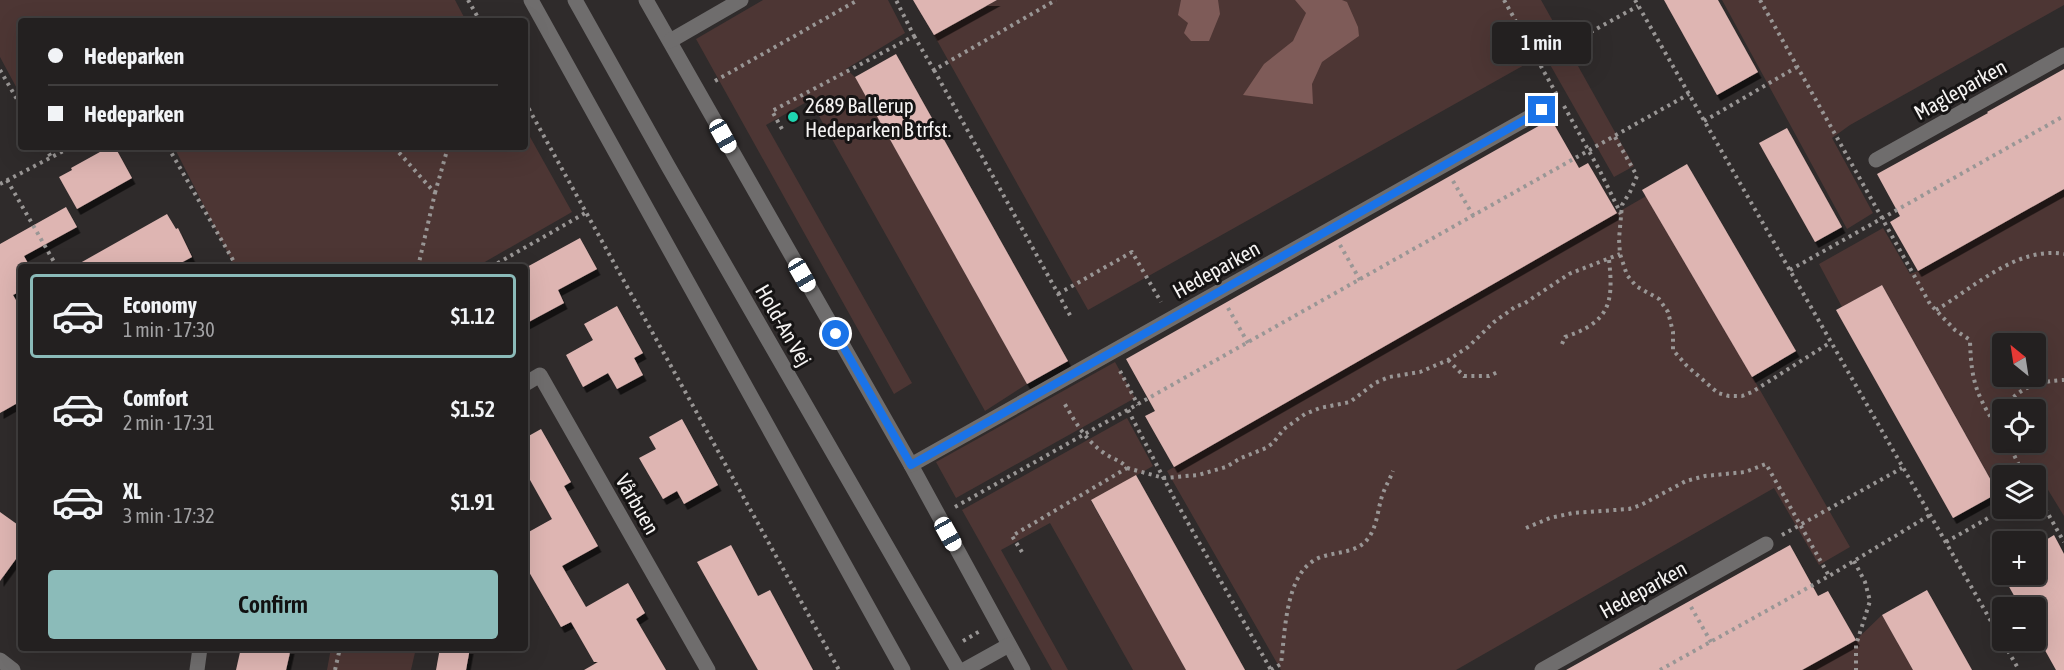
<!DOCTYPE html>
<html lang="en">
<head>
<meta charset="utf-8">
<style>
	:root { --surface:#232020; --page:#2f2d2d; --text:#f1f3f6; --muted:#a3a3a5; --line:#403e3e; --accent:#8bbbb9 }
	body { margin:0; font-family:"Asap Condensed",sans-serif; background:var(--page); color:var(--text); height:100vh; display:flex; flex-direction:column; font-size:22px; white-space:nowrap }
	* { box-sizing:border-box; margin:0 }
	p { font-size:20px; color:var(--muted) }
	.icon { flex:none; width:33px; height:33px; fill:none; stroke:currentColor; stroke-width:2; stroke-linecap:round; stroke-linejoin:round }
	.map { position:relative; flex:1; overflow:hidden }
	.drawer { position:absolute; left:18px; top:264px; width:510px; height:387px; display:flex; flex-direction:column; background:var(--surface); border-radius:6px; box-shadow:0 6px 24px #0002,0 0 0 2px var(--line) }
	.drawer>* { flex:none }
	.top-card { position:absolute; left:18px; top:18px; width:510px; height:132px; border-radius:6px; box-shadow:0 6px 24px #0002,0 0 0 2px var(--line); display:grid; align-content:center; height:132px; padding:0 30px; background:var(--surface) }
	.needle { width:39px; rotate:330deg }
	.fabs { position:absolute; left:1992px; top:333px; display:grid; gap:12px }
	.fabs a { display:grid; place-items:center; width:54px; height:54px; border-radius:6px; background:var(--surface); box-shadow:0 6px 24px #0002,0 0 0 2px var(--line); font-size:30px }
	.end { position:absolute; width:27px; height:27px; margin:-14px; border:8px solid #1a73e8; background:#fff; box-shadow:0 0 0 3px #fff }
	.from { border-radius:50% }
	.bubble { position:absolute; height:42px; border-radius:6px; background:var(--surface); box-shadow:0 6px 24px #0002,0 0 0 2px var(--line); font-size:20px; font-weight:600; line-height:42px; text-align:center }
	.car { position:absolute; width:18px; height:36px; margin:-18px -9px; border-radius:8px; box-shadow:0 0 4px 2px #0007; background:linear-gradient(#fff 24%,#345 0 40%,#fff 0 76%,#345 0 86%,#fff 0) }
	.top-card b { display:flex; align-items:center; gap:21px; height:57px; font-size:22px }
	.top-card b+b { border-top:2px solid var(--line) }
	.top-card i { width:15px; height:15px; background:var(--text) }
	ul { padding:10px 0 0; list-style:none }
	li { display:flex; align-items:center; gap:18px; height:84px; margin:0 12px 9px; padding:0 18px; border:3px solid transparent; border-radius:6px }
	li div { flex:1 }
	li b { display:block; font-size:22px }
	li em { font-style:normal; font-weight:600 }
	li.selected { border-color:var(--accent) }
	li>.icon { width:54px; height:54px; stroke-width:1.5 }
	.action { display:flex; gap:12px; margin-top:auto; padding:12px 30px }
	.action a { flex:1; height:69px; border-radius:6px; background:var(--accent); color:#111; font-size:24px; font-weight:600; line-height:69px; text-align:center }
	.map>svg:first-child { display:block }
	.green { fill:#4d3634; fill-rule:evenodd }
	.forest { fill:#7e5b58 }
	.building { fill:#deb5b2; filter:url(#shadow) }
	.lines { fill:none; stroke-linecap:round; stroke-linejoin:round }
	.path { stroke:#999695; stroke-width:4; stroke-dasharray:3 4.5; stroke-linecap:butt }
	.minor { stroke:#6f6d6d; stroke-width:15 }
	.tertiary { stroke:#6f6d6d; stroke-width:15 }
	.route { stroke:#1a73e8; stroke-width:8 }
	.poi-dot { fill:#1ed5b0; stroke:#161414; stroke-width:2 }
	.labels { text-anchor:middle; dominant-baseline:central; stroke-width:6; stroke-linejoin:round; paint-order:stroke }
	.street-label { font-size:21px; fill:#f5f3f2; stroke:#161414 }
	.poi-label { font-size:21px; fill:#f5f3f2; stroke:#161414; text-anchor:start }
</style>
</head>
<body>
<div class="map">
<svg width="2064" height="670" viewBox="0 0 2064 670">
	<defs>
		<filter id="shadow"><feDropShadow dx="3.5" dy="6" stdDeviation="0" flood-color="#0009"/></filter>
	</defs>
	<rect width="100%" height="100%" fill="#2f2b2b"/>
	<g class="green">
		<path d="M0,0H455L466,21H21V96L0,57Z"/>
		<path d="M763,0H888L905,33L846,69L855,77L1027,384L985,411L810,100L766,125L912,383L894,394L696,39Z"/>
		<path d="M997,0H1541L1634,166L1614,177L1544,54L1088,310L934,35Z"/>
		<path d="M1722,0H2064V5L1850,125L1832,138L1873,213L1847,229Z"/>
		<path d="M525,128L572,212L476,267H235L174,147H525Z"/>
		<path d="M2064,189V516L2039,475L2036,477V476H2002V496L1998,493L1882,285L1842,307L1819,264L1883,228L1910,274L1918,271ZM2002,344H2036V376H2002ZM2002,410H2036V442H2002Z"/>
		<path d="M1648,195L1850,547L1819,565L1774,488L1456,670H1281L1167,471Z"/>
		<path d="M1115,362L1135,398L956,498L936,462Z"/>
		<path d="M1127,418L1153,466L1091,501L1186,670H1133L1050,523L1001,550L1068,670H1052L962,510Z"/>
		<path d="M1882,615L1913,670H1802L1856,640Z"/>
		<path d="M331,648H416L411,670H327Z"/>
	</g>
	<g class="forest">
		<path d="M1181,0H1218L1220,14L1209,41H1191L1184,33L1188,23L1178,15Z"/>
		<path d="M1295,0H1342L1347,2L1358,27L1359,36L1322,62L1312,84L1313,104L1243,95L1264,64L1293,41L1306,13Z"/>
	</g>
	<g class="building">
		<path d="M913,0H997L934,35Z"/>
		<path d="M1664,0H1718L1758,72L1717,95Z"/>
		<path d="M896,54L1068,361L1027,384L855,77Z"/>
		<path d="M2064,69V189L1918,271L1890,222L1900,216L1877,174L1988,113L1987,112Z"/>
		<path d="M1551,119L1579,168L1588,163L1617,213L1174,467L1145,416L1155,411L1126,359Z"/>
		<path d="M1787,128L1842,227L1815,242L1759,143Z"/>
		<path d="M109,147H115L132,178L77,209L59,177L72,170L71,168Z"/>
		<path d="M1687,164L1796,351L1752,377L1642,190Z"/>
		<path d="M66,207L77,227L24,256L30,267H21V291L13,295L21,309V401L0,413V244Z"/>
		<path d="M167,214L176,229L178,228L192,257L177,265L73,267Z"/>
		<path d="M580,238L597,269L558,290L564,303L525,324V268Z"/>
		<path d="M1882,285L1998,493L1953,518L1836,310Z"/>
		<path d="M617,306L643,353L634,358L643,375L617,389L608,373L583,387L566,355L593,340L584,324Z"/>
		<path d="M682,419L718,485L684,504L677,491L663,499L639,458L656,449L649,437Z"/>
		<path d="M541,429L571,482L564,486L598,546L562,566L586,607L628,583L645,613L636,619L666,670H584L598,662H594L571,622L561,627L525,565V534L552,519L525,471V438Z"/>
		<path d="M1136,475L1245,670H1186L1091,500Z"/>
		<path d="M0,512L21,527V552L0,581Z"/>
		<path d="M2054,535L2064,554V670H2056L2036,634V608H2021L1998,567L2002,564V574H2036V546Z"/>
		<path d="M731,545L758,596L770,590L813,670H758L697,562Z"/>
		<path d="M1790,545L1818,596L1828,591L1856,640L1802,670H1566Z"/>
		<path d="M1927,590L1972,670H1913L1882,615Z"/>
		<path d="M241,648H291L286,670H236Z"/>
		<path d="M440,648H470L466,670H436Z"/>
	</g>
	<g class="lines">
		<g class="path">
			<path d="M468,0L480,21"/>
			<path d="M1504,0L1557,95"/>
			<path d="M1635,0L2019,670"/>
			<path d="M1760,0L1930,304L1955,330L1970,340C1971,385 1978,398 2002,435"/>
			<path d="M914,36L934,70L1056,0"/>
			<path d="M1538,61L1638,6"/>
			<path d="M0,70L21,106"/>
			<path d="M934,70L1071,317"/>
			<path d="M715,81L858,0"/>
			<path d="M525,102L839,670"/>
			<path d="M1564,106L1600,171L1621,214"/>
			<path d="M1704,121L1797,67"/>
			<path d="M782,129L772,111L914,36L896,0"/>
			<path d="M1615,137L1637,176L1630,192L1622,205L1619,239L1620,254L1627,275L1636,286L1659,299L1668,312L1673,332V350L1687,366L1718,393L1729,396H1742L1752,392L1831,342"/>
			<path d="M45,147L51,157"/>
			<path d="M168,147L237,267"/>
			<path d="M394,147L435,193L418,267"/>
			<path d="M7,180L57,267"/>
			<path d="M1453,181L1474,217"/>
			<path d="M0,184L71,147"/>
			<path d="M435,193L448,147"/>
			<path d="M1340,245L1360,280"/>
			<path d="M491,267L587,212"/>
			<path d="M1790,270L2064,116"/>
			<path d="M1058,294L1132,252L1161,302"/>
			<path d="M1228,308L1248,343"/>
			<path d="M1936,310C1974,288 2016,246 2064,254"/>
			<path d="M1562,344L1565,337C1609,322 1614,304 1609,260"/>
			<path d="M1448,360L1464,376H1489L1500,371"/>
			<path d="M1120,371L1138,405"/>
			<path d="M1128,410L1174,498L1271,670"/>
			<path d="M1992,418C2018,392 2025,382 2064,380"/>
			<path d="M2008,442L2024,476"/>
			<path d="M1127,468L1164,478L1198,475L1226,467L1241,458L1266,448L1273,443L1284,429L1305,414L1320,408L1350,402L1375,383L1389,377L1420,372L1448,360L1468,347L1494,322L1515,307L1525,303L1569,274L1620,254"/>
			<path d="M2036,497L2043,505L2064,542"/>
			<path d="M955,507L1689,94"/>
			<path d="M1526,528L1550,518L1573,513L1629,509L1641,505L1686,481L1705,476L1745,472L1766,464L1829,576"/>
			<path d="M1782,535L1902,468"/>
			<path d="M1946,542L2006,508"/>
			<path d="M1022,552L1012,536L1127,468C1121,460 1112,459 1104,453C1085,440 1074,420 1063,401"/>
			<path d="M1854,561L1865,582L1870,601L1856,645V670"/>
			<path d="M1691,607L1711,642"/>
			<path d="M963,641L980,631"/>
			<path d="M335,670L340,648"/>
			<path d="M1271,670L1281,664C1285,634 1285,579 1313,561C1328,551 1350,555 1364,543C1377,531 1377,512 1382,496C1385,487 1390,479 1393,471"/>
			<path d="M1660,670L1829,576L1930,515"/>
		</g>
		<g class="minor">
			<path d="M646,0L911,465L1023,670"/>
			<path d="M670,41L741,0"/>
			<path d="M1876,160L2064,55"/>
			<path d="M525,384L540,375L708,670"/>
			<path d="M911,465L1542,110"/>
			<path d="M0,660L13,670"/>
			<path d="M197,670L200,648"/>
			<path d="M964,670L1009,645"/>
			<path d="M1542,670L1766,544"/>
		</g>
		<g class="tertiary">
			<path d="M531,0L903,670"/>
			<path d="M575,0L668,166L958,670"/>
		</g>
	</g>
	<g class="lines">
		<path class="route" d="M836,334L911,465L1542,110"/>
	</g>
	<circle class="poi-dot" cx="793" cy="117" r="6"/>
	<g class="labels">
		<g class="street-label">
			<text transform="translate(1960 89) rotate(-29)">Magleparken</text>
			<text transform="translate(1216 269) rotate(-29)">Hedeparken</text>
			<text transform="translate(784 325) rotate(60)">Hold-An Vej</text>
			<text transform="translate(638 504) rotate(60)">Vårbuen</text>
			<text transform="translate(1643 589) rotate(-29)">Hedeparken</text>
		</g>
		<g class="poi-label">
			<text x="805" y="105">2689 Ballerup<tspan x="805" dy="24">Hedeparken B trfst.</tspan></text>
		</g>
	</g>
</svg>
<div class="fabs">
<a><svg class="needle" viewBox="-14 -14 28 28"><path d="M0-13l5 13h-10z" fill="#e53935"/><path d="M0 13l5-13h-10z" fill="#a3a3a5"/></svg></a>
<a><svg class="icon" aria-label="locate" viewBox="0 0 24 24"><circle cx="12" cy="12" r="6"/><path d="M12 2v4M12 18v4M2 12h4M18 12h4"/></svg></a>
<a><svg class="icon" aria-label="layers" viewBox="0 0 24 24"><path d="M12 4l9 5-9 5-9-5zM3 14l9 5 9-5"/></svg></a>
<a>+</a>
<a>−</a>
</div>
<i class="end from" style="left:836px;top:334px"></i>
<i class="end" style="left:1542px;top:110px"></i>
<div class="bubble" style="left:1492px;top:22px;width:99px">1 min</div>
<i class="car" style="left:723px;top:136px;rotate:151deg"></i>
<i class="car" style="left:802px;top:275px;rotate:150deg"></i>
<i class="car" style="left:948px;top:534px;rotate:151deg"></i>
<div class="top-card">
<b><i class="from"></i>Hedeparken</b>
<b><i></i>Hedeparken</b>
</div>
<section class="drawer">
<ul>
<li class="selected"><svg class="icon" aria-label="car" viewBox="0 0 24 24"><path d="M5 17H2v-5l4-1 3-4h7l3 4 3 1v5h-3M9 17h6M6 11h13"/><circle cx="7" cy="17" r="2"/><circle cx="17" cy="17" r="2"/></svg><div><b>Economy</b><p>1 min · 17:30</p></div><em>$1.12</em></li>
<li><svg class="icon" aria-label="car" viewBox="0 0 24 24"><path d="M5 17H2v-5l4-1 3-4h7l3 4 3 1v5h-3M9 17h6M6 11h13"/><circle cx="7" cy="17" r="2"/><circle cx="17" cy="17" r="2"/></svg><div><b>Comfort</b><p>2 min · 17:31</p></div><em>$1.52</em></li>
<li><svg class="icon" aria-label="car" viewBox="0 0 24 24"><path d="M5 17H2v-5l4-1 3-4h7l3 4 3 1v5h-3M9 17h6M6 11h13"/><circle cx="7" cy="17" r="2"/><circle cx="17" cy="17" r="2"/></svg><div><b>XL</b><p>3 min · 17:32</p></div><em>$1.91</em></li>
</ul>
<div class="action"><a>Confirm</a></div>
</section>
</div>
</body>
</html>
